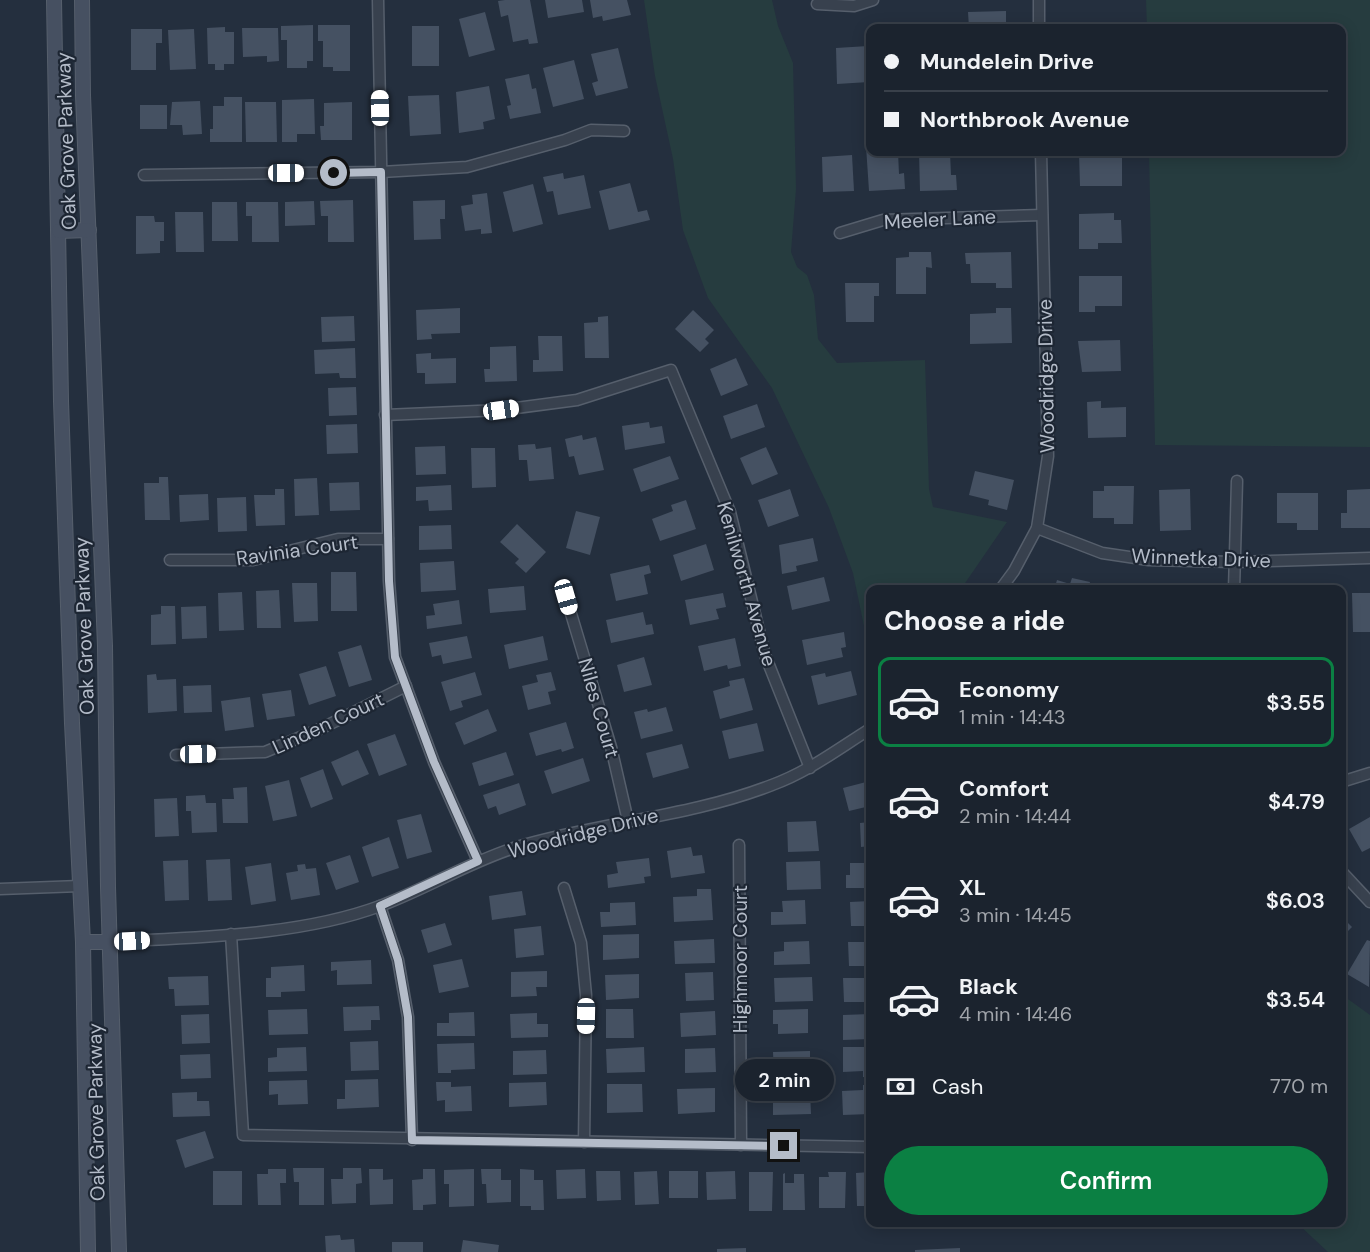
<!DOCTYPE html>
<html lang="en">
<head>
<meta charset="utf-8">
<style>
	:root { --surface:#1b232e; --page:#282f3a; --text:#f1f3f6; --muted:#a0a4aa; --line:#39404a; --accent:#0b8043 }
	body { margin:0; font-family:"DM Sans",sans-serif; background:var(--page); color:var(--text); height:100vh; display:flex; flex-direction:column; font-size:22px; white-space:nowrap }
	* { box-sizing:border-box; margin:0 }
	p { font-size:20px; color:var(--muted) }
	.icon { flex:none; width:33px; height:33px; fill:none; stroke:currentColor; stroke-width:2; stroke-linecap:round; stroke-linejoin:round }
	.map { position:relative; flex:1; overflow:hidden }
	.side { position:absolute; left:866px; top:585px; width:480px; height:642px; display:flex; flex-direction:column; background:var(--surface); border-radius:12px; box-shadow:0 3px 15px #0003,0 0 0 2px var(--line) }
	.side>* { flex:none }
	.top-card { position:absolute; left:866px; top:24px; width:480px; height:132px; border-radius:12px; box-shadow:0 3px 15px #0003,0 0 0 2px var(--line); display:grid; align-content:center; height:132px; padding:0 18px; background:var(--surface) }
	.end { position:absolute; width:27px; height:27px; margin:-14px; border:8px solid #b4bcc9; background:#111; box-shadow:0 0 0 3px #111 }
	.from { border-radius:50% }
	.bubble { position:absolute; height:42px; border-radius:21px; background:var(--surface); box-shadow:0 3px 15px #0003,0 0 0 2px var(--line); font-size:20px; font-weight:600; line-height:42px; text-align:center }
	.car { position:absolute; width:18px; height:36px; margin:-18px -9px; border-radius:8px; box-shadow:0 0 4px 2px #0007; background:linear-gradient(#fff 24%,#345 0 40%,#fff 0 76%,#345 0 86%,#fff 0) }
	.top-card b { display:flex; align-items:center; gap:21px; height:57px; font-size:22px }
	.top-card b+b { border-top:2px solid var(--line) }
	.top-card i { width:15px; height:15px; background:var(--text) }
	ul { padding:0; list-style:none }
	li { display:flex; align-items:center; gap:18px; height:90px; margin:0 12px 9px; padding:0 6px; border:3px solid transparent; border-radius:12px }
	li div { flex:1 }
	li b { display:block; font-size:22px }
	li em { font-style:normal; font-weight:600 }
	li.on { border-color:var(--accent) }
	li>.icon { width:54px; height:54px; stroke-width:1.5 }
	h2 { padding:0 18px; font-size:27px; line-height:72px }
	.pay { display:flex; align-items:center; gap:15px; height:66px; padding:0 18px; font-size:22px }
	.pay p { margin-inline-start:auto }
	.action { display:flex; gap:12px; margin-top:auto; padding:12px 18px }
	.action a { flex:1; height:69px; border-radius:36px; background:var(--accent); color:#fff; font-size:24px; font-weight:600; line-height:69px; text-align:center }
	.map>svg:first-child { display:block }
	.green { fill:#263c3f }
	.building { fill:#455162 }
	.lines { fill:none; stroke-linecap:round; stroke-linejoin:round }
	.street-casing { stroke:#565f6c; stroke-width:13 }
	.secondary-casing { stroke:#565f6c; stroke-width:16 }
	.street { stroke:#38414e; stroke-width:10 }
	.secondary { stroke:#465061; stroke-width:14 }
	.route { stroke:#b4bcc9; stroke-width:8 }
	.labels { text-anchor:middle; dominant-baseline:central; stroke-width:4.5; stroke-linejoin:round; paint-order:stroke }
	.street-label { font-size:20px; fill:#b4bcc9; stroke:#1d2633 }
</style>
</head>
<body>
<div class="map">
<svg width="1370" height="1252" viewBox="0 0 1370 1252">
	<rect width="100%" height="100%" fill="#242f3e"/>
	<g class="green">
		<path d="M644,0H772L778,26L793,63L796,189L791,252L797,267L807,275L814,295L818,339L837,363L925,360L929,489L933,507L1007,522L961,589L870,590V655L853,573L829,508L772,388L708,298L683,230L673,159L655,76Z"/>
		<path d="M1146,0H1370V447L1155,445L1149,152H1341V28H1147Z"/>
		<path d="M1341,994L1370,1015V1252H1328L1298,1224L1138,1223L1341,1222Z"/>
	</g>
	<g class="building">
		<path d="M505,0H530L538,43L529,44L528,39L513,42L508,15L501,17L498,1Z"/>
		<path d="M545,0H582L584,12L548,18Z"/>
		<path d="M590,0H627L631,15L603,21L602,16L593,18Z"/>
		<path d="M1006,11V28H969L968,12Z"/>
		<path d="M485,12L495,50L469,57L459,19Z"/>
		<path d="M1118,23V28H1074V25Z"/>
		<path d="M313,25V61H307V68H287V40H281V26Z"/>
		<path d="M318,25H350V71H333V67H323V41H318Z"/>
		<rect x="412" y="26" width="27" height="40"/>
		<path d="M225,27V32H234V64H224V70H215V64H208L207,28Z"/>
		<path d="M242,28H278L279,61L267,62V56L243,57Z"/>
		<path d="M131,29H162V43H156V70H131Z"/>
		<path d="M194,29L196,69L170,70L168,30Z"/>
		<path d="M868,46L869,82L837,84L836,48Z"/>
		<path d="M618,48L628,88L596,96L592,83L598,81L591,54Z"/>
		<path d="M574,60L584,99L553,107L543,68Z"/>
		<path d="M529,74L532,89L536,88L541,113L510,119L507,106L511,105L505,79Z"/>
		<path d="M489,86L495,119L483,122L484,129L459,133L456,92Z"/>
		<path d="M439,95L441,134L410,136L408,96Z"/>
		<path d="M224,97H242V142H210V129H213V106H224Z"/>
		<path d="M314,99L315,134H297V142H282V100Z"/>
		<path d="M200,101L202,134L183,135L182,125H170L172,102Z"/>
		<path d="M245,102H276L277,142H246Z"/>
		<path d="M352,102V140H321L320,126H324V103Z"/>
		<rect x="140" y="105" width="27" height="24"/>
		<path d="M866,146H870V152H898L899,174L904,173L905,189L869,191Z"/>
		<path d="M919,152H950L951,175H956L957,190L920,191Z"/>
		<path d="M1079,153H1122V186H1080Z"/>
		<path d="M852,155L854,191L823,192L822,157Z"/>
		<path d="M563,173L564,179L584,175L591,208L558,215L553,191L547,192L543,177Z"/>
		<path d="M630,183L638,212L647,210L650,220L609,230L599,191Z"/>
		<path d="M533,184L543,224L513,232L503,192Z"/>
		<path d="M487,193L492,233L481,234V229L465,231L461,206L473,204L472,195Z"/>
		<path d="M353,200L354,242H328V216H321L320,201Z"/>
		<path d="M445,200V219H440L441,239L414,240L413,201Z"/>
		<path d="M314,201L315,225L285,226V202Z"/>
		<path d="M212,202H237L238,241H212Z"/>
		<path d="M246,202H278L279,242H252V216H246Z"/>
		<path d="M175,212H203L204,252H176Z"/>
		<path d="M1114,213V220H1121L1122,243H1098V249H1079V214Z"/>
		<path d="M136,216H154L155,222H164V241H160V253L136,254Z"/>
		<path d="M909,252H931L932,268L926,267V294H896V258L909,257Z"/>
		<path d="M1011,252L1012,288H996V283H971L970,264H966L965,253Z"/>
		<path d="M1079,276H1122V306H1095V312H1079Z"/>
		<path d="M845,283H879V296H874V322H846Z"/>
		<path d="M460,308V333L431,334L432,339L417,340L416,310Z"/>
		<path d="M996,308H1011L1012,343L970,344V314L996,313Z"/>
		<path d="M693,310L714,330L705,339L709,343L700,352L675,329Z"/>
		<path d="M354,316L355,341L322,342L321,317Z"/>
		<path d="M608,316L609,358H585L584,323L598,322V317Z"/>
		<path d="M538,336H562L563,371L533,372V360H539Z"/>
		<path d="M1120,340L1121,371L1082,372L1078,341Z"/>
		<path d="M516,346L517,381L485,382L484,369H490V347Z"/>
		<path d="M355,348L356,378H340L339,373L315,374L314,350Z"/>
		<path d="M431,353V359L456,358V383L425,384V373H417L416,354Z"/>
		<path d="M736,358L748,385L721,396L710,369Z"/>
		<path d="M356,387L357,415L329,416L328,388Z"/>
		<path d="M1101,401V408L1126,407V437L1088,438L1087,402Z"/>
		<path d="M757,404L765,427L731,439L723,416Z"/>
		<path d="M649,422L650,428L662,426L665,443L625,450L622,426Z"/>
		<path d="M357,424L358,453L327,454L326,425Z"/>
		<path d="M582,435L583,440L596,437L604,470L579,475L574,456L569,457L565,439Z"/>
		<path d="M535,444L536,449L551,447L554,479L529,481L527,460H519L518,445Z"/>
		<path d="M445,446L446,474L416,475L415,447Z"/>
		<path d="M766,447L778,474L752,485L740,458Z"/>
		<path d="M471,448H495L496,487L472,488Z"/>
		<path d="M670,456L679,479L641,492L633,469Z"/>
		<path d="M975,471L1014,480L1007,510L988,505L989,500L969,495Z"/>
		<path d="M159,477H168L170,520H145L144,483H159Z"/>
		<path d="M317,478L319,515L295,516L294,479Z"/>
		<path d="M359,482L360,510L330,511L329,483Z"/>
		<path d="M451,485L452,510L429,511L428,500L416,501V487Z"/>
		<path d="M1104,486H1134L1133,524H1114V518H1093V491H1104Z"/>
		<path d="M275,489H284L285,525L256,526L254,495H275Z"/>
		<path d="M790,489L799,516L768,527L758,500Z"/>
		<path d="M1190,489L1191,530L1160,531L1159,490Z"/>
		<path d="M1370,489V528H1341V513H1347V490Z"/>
		<path d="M1277,493H1318V530H1297V523H1277Z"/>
		<path d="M208,494L209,520L180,522L179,495Z"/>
		<path d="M246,497L247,531L218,532L217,498Z"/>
		<path d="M686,500L696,529L660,541L652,519L673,511L671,505Z"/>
		<path d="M576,511L600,517L590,555L566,548Z"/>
		<path d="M517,524L546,552L526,573L515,563L519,559L500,542Z"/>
		<path d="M451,525L452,549L419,550V526Z"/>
		<path d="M813,538L818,561L796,566L797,571L782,574L779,545Z"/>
		<path d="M706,544L714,570L681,581L673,555Z"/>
		<path d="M454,561L456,590L421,592L420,563Z"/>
		<path d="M649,565L651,573L644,575L648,594L616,601L610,574Z"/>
		<path d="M331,572H356L357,611H331Z"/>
		<path d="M824,577L830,601L792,610L787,586Z"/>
		<path d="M1072,578L1090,582L1088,590H1054L1057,580L1070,584Z"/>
		<path d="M292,583H317L318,621L294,622Z"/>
		<path d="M524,586L526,610L490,613L488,589Z"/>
		<path d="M279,590L281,628H257L256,591Z"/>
		<path d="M242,592L244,630L219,631L218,593Z"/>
		<path d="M723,593L726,607L716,609L719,619L690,625L685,600Z"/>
		<path d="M1352,593H1370V632H1353Z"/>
		<path d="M459,600L462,624L427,629L426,616L435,615L433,604Z"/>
		<path d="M161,606H175L176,644L151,645V615L161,614Z"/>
		<path d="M206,606L207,638L182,639L181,607Z"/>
		<path d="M643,612L646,625L652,624L654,634L611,643L606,620Z"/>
		<path d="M844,632L846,647L841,648L843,657L807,665L802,640Z"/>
		<path d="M467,636L472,658L443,664L441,655L432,657L429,643Z"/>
		<path d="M543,636L548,660L509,669L504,645Z"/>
		<path d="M735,638L741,666L728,669L727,665L704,671L698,646Z"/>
		<path d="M361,645L372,680L349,687L338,652Z"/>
		<path d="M644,657L652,685L624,692L617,665Z"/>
		<path d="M326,666L336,696L309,705L299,674Z"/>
		<path d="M851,671L857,695L818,705L811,676L825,673L826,677Z"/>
		<path d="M475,672L482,695L461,701L463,707L450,711L441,682Z"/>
		<path d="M551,672L556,690L548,692L551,704L528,710L522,686L538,682L536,675Z"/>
		<path d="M156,674L157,680L176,679L177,711L148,713L147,675Z"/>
		<path d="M744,678L753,710L720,719L713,691L730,686L729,681Z"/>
		<path d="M211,685L212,712L184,713L183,686Z"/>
		<path d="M291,690L295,716L267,720L262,694Z"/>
		<path d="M250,697L254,727L225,731L221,701Z"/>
		<path d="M666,707L673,731L641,739L634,712L647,709L648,712Z"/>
		<path d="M488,709L497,731L464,745L455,723Z"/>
		<path d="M566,722L574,748L562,752L561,749L536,756L529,733Z"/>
		<path d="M757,723L764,751L729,759L722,731Z"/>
		<path d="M395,734L407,765L379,776L367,744Z"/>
		<path d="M682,744L689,768L653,778L646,753Z"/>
		<path d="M358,750L369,774L342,786L331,762Z"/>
		<path d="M506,752L514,775L479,786L472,763Z"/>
		<path d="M583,758L590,781L552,794L544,771Z"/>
		<path d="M323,769L333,799L311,808L300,778Z"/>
		<path d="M289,780L297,816L273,821L265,786Z"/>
		<path d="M870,781V806L849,811L843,788Z"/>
		<path d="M519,783L526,805L499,815L496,806L488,809L483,795Z"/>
		<path d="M247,787L248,823H223L222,799H234L233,788Z"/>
		<path d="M205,795L206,803H216L217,832L192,833L191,811H186V796Z"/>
		<path d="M177,798L179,836L155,837L154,799Z"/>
		<path d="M421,814L432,852L407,859L397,820Z"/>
		<path d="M1370,817V848L1362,852L1349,829Z"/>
		<path d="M816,821L819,851L788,852L787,822Z"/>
		<path d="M870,822V846L861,847L860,823Z"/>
		<path d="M389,837L399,868L372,877L362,847Z"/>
		<path d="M691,847L693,856L702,855L705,873L671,878L667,851Z"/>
		<path d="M350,855L359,882L336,890L326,863Z"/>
		<path d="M649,858L651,876L644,877L645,883L608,888L607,875L618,873L616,862Z"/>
		<path d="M230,859L232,900L208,901L206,860Z"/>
		<path d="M188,860L189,900L165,901L163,861Z"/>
		<path d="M820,861L821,889L787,890L786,862Z"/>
		<path d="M271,863L276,901L251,905L245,867Z"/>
		<path d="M850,863H870V888H846V875H850Z"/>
		<path d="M305,864L306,869L316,868L320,895L291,900L286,873L298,871L297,865Z"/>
		<path d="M697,889H711L713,920L674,922L673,897L697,896Z"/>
		<path d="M522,891L526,915L492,920L489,896Z"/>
		<path d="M805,900L806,924L771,925V912H783L782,901Z"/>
		<path d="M870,901V926H851L850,902Z"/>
		<path d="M635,902L636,925L601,927L600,912H610V903Z"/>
		<path d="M1341,916L1352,927L1341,938Z"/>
		<path d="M445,923L452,945L428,953L421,930Z"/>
		<path d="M541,926L544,955L516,958L514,929Z"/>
		<path d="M639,934V958L603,960V935Z"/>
		<path d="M714,939L715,963L675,964L674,941Z"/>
		<path d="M1367,940L1370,941L1369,987L1347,974Z"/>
		<path d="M809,941L810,964L774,965V952L784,951V942Z"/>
		<path d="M848,942H870V966H849Z"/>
		<path d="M462,959L469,987L439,993L433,965Z"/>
		<path d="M371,960L372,984L337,985V970L331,971V962Z"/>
		<path d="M304,965L305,991L281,992V997H266V978H271V967Z"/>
		<path d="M547,971V987H536L537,996L511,997V972Z"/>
		<path d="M713,972L714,1000L686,1001L685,973Z"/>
		<path d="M639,974V998L606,1000L605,975Z"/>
		<path d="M208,976L209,1005L175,1006L174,989H169L168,977Z"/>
		<path d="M812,977L813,1001L775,1002L774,978Z"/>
		<path d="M843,978H870V1002H844Z"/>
		<path d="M379,1006L380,1020H371V1030L344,1031L343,1007Z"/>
		<path d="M307,1009L308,1034L269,1035L268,1010Z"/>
		<path d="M606,1009H633L634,1038H606Z"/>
		<path d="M808,1009V1033L778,1034V1024H773V1010Z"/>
		<path d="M715,1011L716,1035L681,1037L680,1013Z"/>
		<path d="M474,1012L475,1036H437V1023H449V1013Z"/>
		<path d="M537,1013V1024H548V1037L511,1038L510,1014Z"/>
		<path d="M209,1014L210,1043L182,1044L181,1015Z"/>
		<path d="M870,1014V1039L843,1040V1015Z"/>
		<path d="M378,1041L379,1070L351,1071L350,1042Z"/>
		<path d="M474,1043L475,1069L451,1070V1073H438L437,1044Z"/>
		<path d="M306,1047L307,1071L268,1072V1058L277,1057V1048Z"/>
		<path d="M644,1047L645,1072L607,1073L606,1049Z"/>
		<path d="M843,1047H869L870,1077H863V1071L843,1072Z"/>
		<path d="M715,1048L716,1072L685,1073V1049Z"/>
		<path d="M546,1050L547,1074L513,1075V1051Z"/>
		<path d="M810,1051V1076L774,1077L773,1052Z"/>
		<path d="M210,1054L211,1078L181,1079L180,1055Z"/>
		<path d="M378,1079L379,1107L337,1109V1099H345V1080Z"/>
		<path d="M307,1080L308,1104L278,1105V1094L269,1095V1081Z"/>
		<path d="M436,1082H451V1087L471,1086L472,1111L445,1112V1100L437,1101Z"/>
		<path d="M546,1082L547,1105L509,1107V1083Z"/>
		<path d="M607,1084H642L643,1112L607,1113Z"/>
		<path d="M787,1084V1090H810L811,1114L773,1115V1085Z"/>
		<path d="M863,1085H870V1114L843,1115L842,1091L863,1090Z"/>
		<path d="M715,1088V1112L678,1114L677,1089Z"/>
		<path d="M197,1092V1101H209L210,1116L173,1117L172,1093Z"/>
		<path d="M205,1131L214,1158L185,1168L176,1140Z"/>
		<path d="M293,1168H324V1205H299V1182H294Z"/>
		<path d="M343,1168H361L362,1183L356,1184V1203L332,1204L331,1179H343Z"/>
		<path d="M268,1169H286V1183H280L281,1205H258L257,1174H268Z"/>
		<path d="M369,1169H383V1180L393,1179V1204L370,1205Z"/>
		<path d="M423,1169H435L436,1204L423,1205V1210H413L412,1180L423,1179Z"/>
		<path d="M474,1169V1206L449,1207V1184H444V1170Z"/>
		<path d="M481,1169H501V1180H511V1202L487,1203L486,1184H482Z"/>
		<path d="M520,1169L534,1170V1180H543L544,1210H531V1206H520Z"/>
		<path d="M585,1169L586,1198L557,1199L556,1170Z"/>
		<rect x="213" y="1171" width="29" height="34"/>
		<path d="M596,1171H620L621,1200L597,1201Z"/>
		<path d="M657,1171L659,1204L635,1205L634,1172Z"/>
		<rect x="669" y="1171" width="29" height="27"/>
		<path d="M735,1171L736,1199L707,1200L706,1172Z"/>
		<path d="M749,1172H773L772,1211H749Z"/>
		<path d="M828,1172H846L845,1208H819V1177H829Z"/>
		<path d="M870,1172V1206H857L856,1173Z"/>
		<path d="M785,1173V1183H794V1174H804L805,1210H783V1174Z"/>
		<path d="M340,1235L341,1240L354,1239L355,1252H326L325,1236Z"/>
		<path d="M463,1240L499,1245L498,1252H461Z"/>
		<rect x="392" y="1242" width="31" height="10"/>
		<path d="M746,1248V1252H717V1249Z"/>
		<path d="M960,1248V1252H915V1250Z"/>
	</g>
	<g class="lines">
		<g class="street-casing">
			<g id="street">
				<path d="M378,0L389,581L395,657L434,762L478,861"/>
				<path d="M1039,0V28"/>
				<path d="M817,4L854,6L873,0"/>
				<path d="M144,175L381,172L467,167L565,140L591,130L624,131"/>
				<path d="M840,233L883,220L1042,215"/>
				<path d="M385,415L501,410L577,400L671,370L730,512L765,655L810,768"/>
				<path d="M1037,528L1102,553L1149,560L1234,562L1370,558"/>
				<path d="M170,560H253L338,539H388"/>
				<path d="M1000,590L1014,571L1037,528L1048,456L1041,152"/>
				<path d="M1234,590L1237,481"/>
				<path d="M566,597L611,747L628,821"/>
				<path d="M176,755L265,752L322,728L406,686"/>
				<path d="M1341,782L1370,773"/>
				<path d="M739,845L741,1145"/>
				<path d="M1341,871L1370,902"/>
				<path d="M564,888L581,943L586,995L584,1142"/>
				<path d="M0,889L80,886"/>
				<path d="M380,906L398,960L408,1017L412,1140"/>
				<path d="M231,934L243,1135L870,1147"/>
				<path d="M111,942C197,937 299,936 380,906C426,889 469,862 517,847C600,822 690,817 772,785C808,772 838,749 870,729"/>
			</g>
		</g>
		<g class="secondary-casing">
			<g id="secondary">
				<path d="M54,0L61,401L72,723L83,942L88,1252"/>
				<path d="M82,0L83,95L105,646L108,887L119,1252"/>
				<path d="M59,231L89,230"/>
				<path d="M83,942H111"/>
			</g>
		</g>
		<use href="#street" class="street"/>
		<use href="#secondary" class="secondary"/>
	</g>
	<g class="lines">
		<path class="route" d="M334,173L381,172L389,581L395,657L434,762L478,861L380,906L398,960L408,1017L412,1140L784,1146"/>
	</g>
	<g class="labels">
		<g class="street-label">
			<text transform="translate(66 141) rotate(-92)">Oak Grove Parkway</text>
			<text transform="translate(940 219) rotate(-3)">Meeler Lane</text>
			<text transform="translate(1046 376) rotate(-91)">Woodridge Drive</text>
			<text transform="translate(297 550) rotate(-8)">Ravinia Court</text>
			<text transform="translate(1201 558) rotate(2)">Winnetka Drive</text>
			<text transform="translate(747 584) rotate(74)">Kenilworth Avenue</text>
			<text transform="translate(84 626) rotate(-92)">Oak Grove Parkway</text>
			<text transform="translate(599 708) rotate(74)">Niles Court</text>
			<text transform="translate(328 723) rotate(-25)">Linden Court</text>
			<text transform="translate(583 833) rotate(-14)">Woodridge Drive</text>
			<text transform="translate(740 959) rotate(-90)">Highmoor Court</text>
			<text transform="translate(96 1112) rotate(-91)">Oak Grove Parkway</text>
		</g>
	</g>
</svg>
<i class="end from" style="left:334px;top:173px"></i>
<i class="end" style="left:784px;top:1146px"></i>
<div class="bubble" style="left:735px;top:1059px;width:99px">2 min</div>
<i class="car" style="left:380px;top:108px;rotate:359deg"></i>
<i class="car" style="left:286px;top:173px;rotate:90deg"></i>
<i class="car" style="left:501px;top:410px;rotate:82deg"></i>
<i class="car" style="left:566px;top:597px;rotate:164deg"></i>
<i class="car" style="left:198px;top:754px;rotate:89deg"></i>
<i class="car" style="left:132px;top:941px;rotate:87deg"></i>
<i class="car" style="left:586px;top:1016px;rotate:181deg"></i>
<div class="top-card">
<b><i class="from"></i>Mundelein Drive</b>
<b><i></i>Northbrook Avenue</b>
</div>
<section class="side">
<h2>Choose a ride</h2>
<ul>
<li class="on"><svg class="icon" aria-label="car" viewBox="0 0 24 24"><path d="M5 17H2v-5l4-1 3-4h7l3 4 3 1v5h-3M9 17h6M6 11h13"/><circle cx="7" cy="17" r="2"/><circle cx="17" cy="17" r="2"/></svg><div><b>Economy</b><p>1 min · 14:43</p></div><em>$3.55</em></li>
<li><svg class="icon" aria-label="car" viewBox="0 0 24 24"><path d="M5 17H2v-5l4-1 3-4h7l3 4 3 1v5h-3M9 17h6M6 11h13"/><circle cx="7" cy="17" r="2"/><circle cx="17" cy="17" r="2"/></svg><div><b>Comfort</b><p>2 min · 14:44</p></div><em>$4.79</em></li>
<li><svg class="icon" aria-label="car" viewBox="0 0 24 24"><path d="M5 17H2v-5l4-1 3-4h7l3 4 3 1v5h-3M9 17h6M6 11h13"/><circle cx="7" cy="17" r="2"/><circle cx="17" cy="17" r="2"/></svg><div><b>XL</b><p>3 min · 14:45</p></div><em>$6.03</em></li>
<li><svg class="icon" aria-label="car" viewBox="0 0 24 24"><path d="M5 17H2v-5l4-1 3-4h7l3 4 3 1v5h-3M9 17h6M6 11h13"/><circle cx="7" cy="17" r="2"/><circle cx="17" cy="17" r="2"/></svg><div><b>Black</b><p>4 min · 14:46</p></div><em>$3.54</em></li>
</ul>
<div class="pay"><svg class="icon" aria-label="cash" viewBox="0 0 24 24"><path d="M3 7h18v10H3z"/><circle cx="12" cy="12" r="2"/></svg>Cash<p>770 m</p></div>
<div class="action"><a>Confirm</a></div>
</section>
</div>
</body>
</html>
